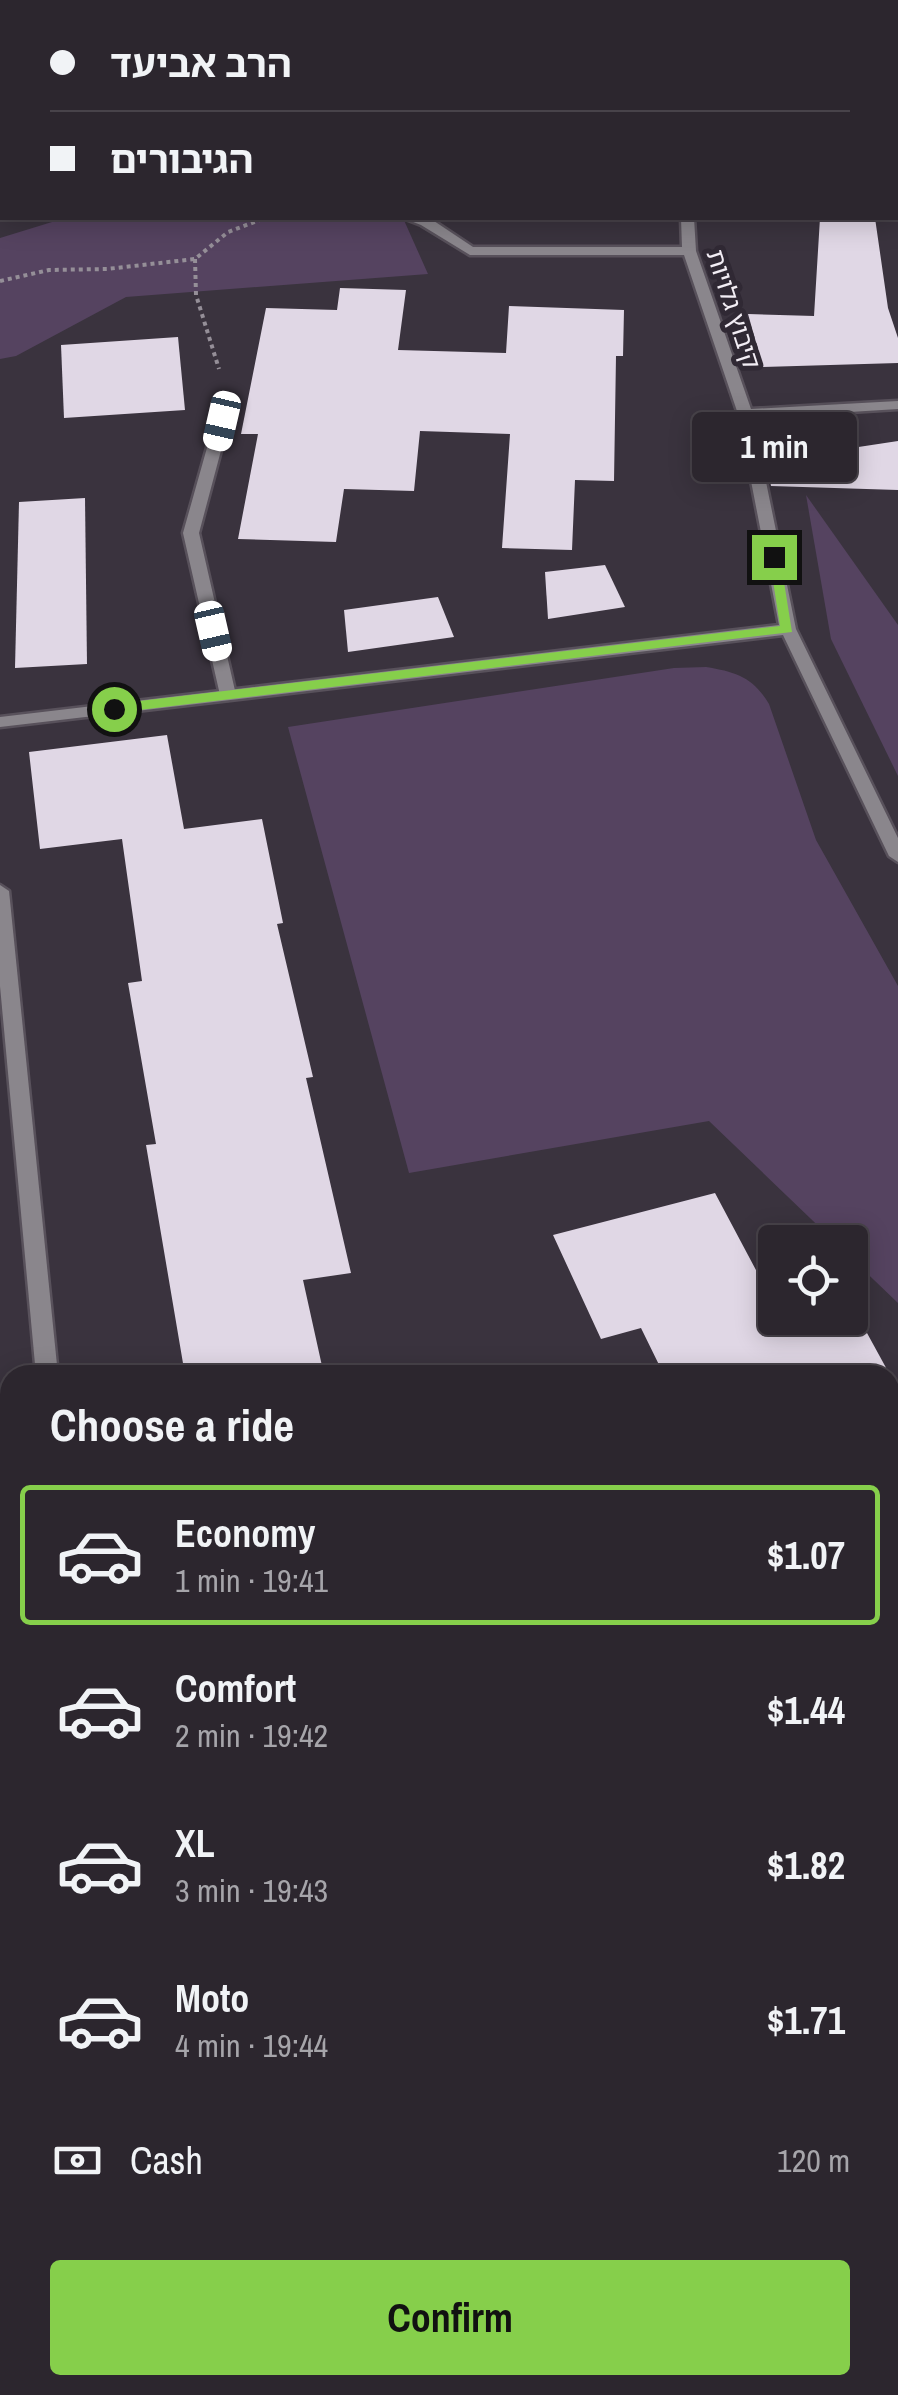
<!DOCTYPE html>
<html lang="en">
<head>
<meta charset="utf-8">
<style>
	:root { --surface:#2c262e; --page:#38323a; --text:#f1f3f6; --muted:#a6a5aa; --line:#48434a; --accent:#86cf4b }
	body { margin:0; font-family:"Archivo Narrow","Noto Sans Hebrew",sans-serif; background:var(--page); color:var(--text); height:100vh; display:flex; flex-direction:column; font-size:38px; white-space:nowrap }
	* { box-sizing:border-box; margin:0 }
	p { font-size:32px; color:var(--muted) }
	.icon { flex:none; width:55px; height:55px; fill:none; stroke:currentColor; stroke-width:2; stroke-linecap:round; stroke-linejoin:round }
	.map { position:relative; flex:1; overflow:hidden }
	.sheet { position:absolute; left:0px; top:1365px; width:900px; height:1030px; display:flex; flex-direction:column; background:var(--surface); border-radius:30px 30px 0 0; box-shadow:0 5px 25px #0003,0 0 0 2px var(--line) }
	.sheet>* { flex:none }
	.banner { position:absolute; left:0px; top:0px; width:900px; height:220px; box-shadow:0 5px 25px #0003,0 0 0 2px var(--line); display:grid; align-content:center; height:220px; padding:0 50px; background:var(--surface) }
	.buttons { position:absolute; left:758px; top:1225px; display:grid; gap:20px }
	.buttons a { display:grid; place-items:center; width:110px; height:110px; border-radius:10px; background:var(--surface); box-shadow:0 5px 25px #0003,0 0 0 2px var(--line); font-size:50px }
	.end { position:absolute; width:45px; height:45px; margin:-22px; border:12px solid #86cf4b; background:#111; box-shadow:0 0 0 5px #111 }
	.from { border-radius:50% }
	.bubble { position:absolute; height:70px; border-radius:10px; background:var(--surface); box-shadow:0 5px 25px #0003,0 0 0 2px var(--line); font-size:32px; font-weight:700; line-height:70px; text-align:center }
	.car { position:absolute; width:30px; height:60px; margin:-30px -15px; border-radius:12px; box-shadow:0 0 8px 2px #0007; background:linear-gradient(#fff 24%,#345 0 40%,#fff 0 76%,#345 0 86%,#fff 0) }
	.banner b { display:flex; align-items:center; gap:35px; height:95px; font-size:38px }
	.banner b+b { border-top:2px solid var(--line) }
	.banner i { width:25px; height:25px; background:var(--text) }
	ul { padding:0; list-style:none }
	li { display:flex; align-items:center; gap:30px; height:140px; margin:0 20px 15px; padding:0 30px; border:5px solid transparent; border-radius:10px }
	li div { flex:1 }
	li b { display:block; font-size:38px }
	li em { font-style:normal; font-weight:700 }
	li.current { border-color:var(--accent) }
	li>.icon { width:90px; height:90px; stroke-width:1.5 }
	h2 { padding:0 50px; font-size:45px; line-height:120px }
	.pay { display:flex; align-items:center; gap:25px; height:110px; padding:0 50px; font-size:38px }
	.pay p { margin-inline-start:auto }
	.action { display:flex; gap:20px; margin-top:auto; padding:20px 50px }
	.action a { flex:1; height:115px; border-radius:10px; background:var(--accent); color:#111; font-size:40px; font-weight:700; line-height:115px; text-align:center }
	.map>svg:first-child { display:block }
	.green { fill:#554360 }
	.building { fill:#e0d7e5 }
	.lines { fill:none; stroke-linecap:round; stroke-linejoin:round }
	.service-casing { stroke:#58515b; stroke-width:5 }
	.minor-casing { stroke:#58515b; stroke-width:5 }
	.motorway-casing { stroke:#58515b; stroke-width:5 }
	.path { stroke:#958f98; stroke-width:4; stroke-dasharray:4 4; stroke-linecap:butt }
	.service { fill:#8a868c; fill-rule:evenodd }
	.minor { fill:#8a868c; fill-rule:evenodd }
	.motorway { fill:#fcf8fe; fill-rule:evenodd }
	.rail-casing { stroke:#948e97; stroke-width:8 }
	.rail { stroke:#302934; stroke-width:5; stroke-dasharray:15; stroke-linecap:butt }
	.route { fill:#86cf4b }
	.labels { text-anchor:middle; dominant-baseline:central; stroke-width:10; stroke-linejoin:round; paint-order:stroke }
	.far-street-label { font-size:25px; fill:#f3eef5; stroke:#302934 }
</style>
</head>
<body>
<div class="map">
<svg width="898" height="2395" viewBox="0 0 898 2395">
	<rect width="100%" height="100%" fill="#3a333e"/>
	<g class="green">
		<path d="M65,218H403L428,274L126,297L16,356L0,359V238Z"/>
		<path d="M806,495L898,625V776L831,639Z"/>
		<path d="M706,667C736,672 753,677 769,704L816,840L898,986V1303L850,1257V1242H835L709,1121L409,1173L288,727L674,668Z"/>
		<path d="M890,1926L898,1946V2211L890,2213Z"/>
	</g>
	<g class="building">
		<path d="M820,218H875L888,308L898,338V363L763,367L748,314L814,316Z"/>
		<path d="M340,288L406,290L398,350L506,353L509,306L624,310L623,356H616L614,481L575,480L572,550L502,548L510,434L420,431L414,491L344,489L336,542L238,539L258,434H241L266,308L337,310Z"/>
		<path d="M178,337L185,410L64,418L61,345Z"/>
		<path d="M898,441V490L771,486L766,461Z"/>
		<path d="M85,498L87,664L15,668L19,502Z"/>
		<path d="M605,565L625,607L548,619L545,572Z"/>
		<path d="M438,597L454,637L348,652L344,610Z"/>
		<path d="M167,735L184,829L262,819L283,923L277,924L313,1077L306,1078L351,1273L303,1280L324,1375H185L146,1145L156,1144L128,983L142,981L122,839L40,849L29,752Z"/>
		<path d="M715,1193L765,1287L775,1284V1318H850V1302L890,1375H664L641,1328L601,1339L553,1235Z"/>
	</g>
	<g class="lines">
		<g class="service-casing">
			<path id="service" d="M228,394L235,398L199,533L236,695L228,700L220,695L183,533L221,398Z"/>
		</g>
		<g class="minor-casing">
			<g id="minor">
				<path d="M403,218L431,219L473,247H682L681,218H694L696,251L751,409L898,401V409L753,418L796,629L898,838V862L889,856L783,635L0,727V717L779,625L738,414L684,255H470L421,225Z"/>
				<path d="M0,885L9,891L58,1375H36L0,986Z"/>
				<path d="M10,2283V2311L0,2313V2285Z"/>
				<path d="M898,2329V2357L890,2359V2331Z"/>
				<path d="M125,2385H153L154,2395H126Z"/>
				<path d="M654,2385H723L719,2395H650Z"/>
			</g>
		</g>
		<g class="motorway-casing">
			<rect id="motorway" x="0" y="186" width="2" height="12"/>
		</g>
		<g class="path">
			<path d="M224,2L233,0"/>
			<path d="M195,259L196,295L219,369"/>
			<path d="M0,281L49,270L107,269L195,259L228,232L265,218"/>
		</g>
		<use href="#service" class="service"/>
		<use href="#minor" class="minor"/>
		<use href="#motorway" class="motorway"/>
		<g class="rail-casing">
			<g id="rail">
				<path d="M437,2L446,0"/>
				<path d="M484,2L493,0"/>
			</g>
		</g>
		<use href="#rail" class="rail"/>
	</g>
	<path class="route" d="M769,555L780,557L792,632L114,713L107,709L114,704L780,626Z"/>
	<g class="labels">
		<g class="far-street-label">
			<text transform="translate(734 309) rotate(72)">קיבוץ גלויות</text>
		</g>
	</g>
</svg>
<div class="buttons">
<a><svg class="icon" aria-label="locate" viewBox="0 0 24 24"><circle cx="12" cy="12" r="6"/><path d="M12 2v4M12 18v4M2 12h4M18 12h4"/></svg></a>
</div>
<i class="end from" style="left:114px;top:709px"></i>
<i class="end" style="left:774px;top:557px"></i>
<div class="bubble" style="left:692px;top:412px;width:165px">1 min</div>
<i class="car" style="left:222px;top:421px;rotate:193deg"></i>
<i class="car" style="left:213px;top:631px;rotate:167deg"></i>
<div class="banner">
<b><i class="from"></i>הרב אביעד</b>
<b><i></i>הגיבורים</b>
</div>
<section class="sheet">
<h2>Choose a ride</h2>
<ul>
<li class="current"><svg class="icon" aria-label="car" viewBox="0 0 24 24"><path d="M5 17H2v-5l4-1 3-4h7l3 4 3 1v5h-3M9 17h6M6 11h13"/><circle cx="7" cy="17" r="2"/><circle cx="17" cy="17" r="2"/></svg><div><b>Economy</b><p>1 min · 19:41</p></div><em>$1.07</em></li>
<li><svg class="icon" aria-label="car" viewBox="0 0 24 24"><path d="M5 17H2v-5l4-1 3-4h7l3 4 3 1v5h-3M9 17h6M6 11h13"/><circle cx="7" cy="17" r="2"/><circle cx="17" cy="17" r="2"/></svg><div><b>Comfort</b><p>2 min · 19:42</p></div><em>$1.44</em></li>
<li><svg class="icon" aria-label="car" viewBox="0 0 24 24"><path d="M5 17H2v-5l4-1 3-4h7l3 4 3 1v5h-3M9 17h6M6 11h13"/><circle cx="7" cy="17" r="2"/><circle cx="17" cy="17" r="2"/></svg><div><b>XL</b><p>3 min · 19:43</p></div><em>$1.82</em></li>
<li><svg class="icon" aria-label="car" viewBox="0 0 24 24"><path d="M5 17H2v-5l4-1 3-4h7l3 4 3 1v5h-3M9 17h6M6 11h13"/><circle cx="7" cy="17" r="2"/><circle cx="17" cy="17" r="2"/></svg><div><b>Moto</b><p>4 min · 19:44</p></div><em>$1.71</em></li>
</ul>
<div class="pay"><svg class="icon" aria-label="cash" viewBox="0 0 24 24"><path d="M3 7h18v10H3z"/><circle cx="12" cy="12" r="2"/></svg>Cash<p>120 m</p></div>
<div class="action"><a>Confirm</a></div>
</section>
</div>
</body>
</html>
